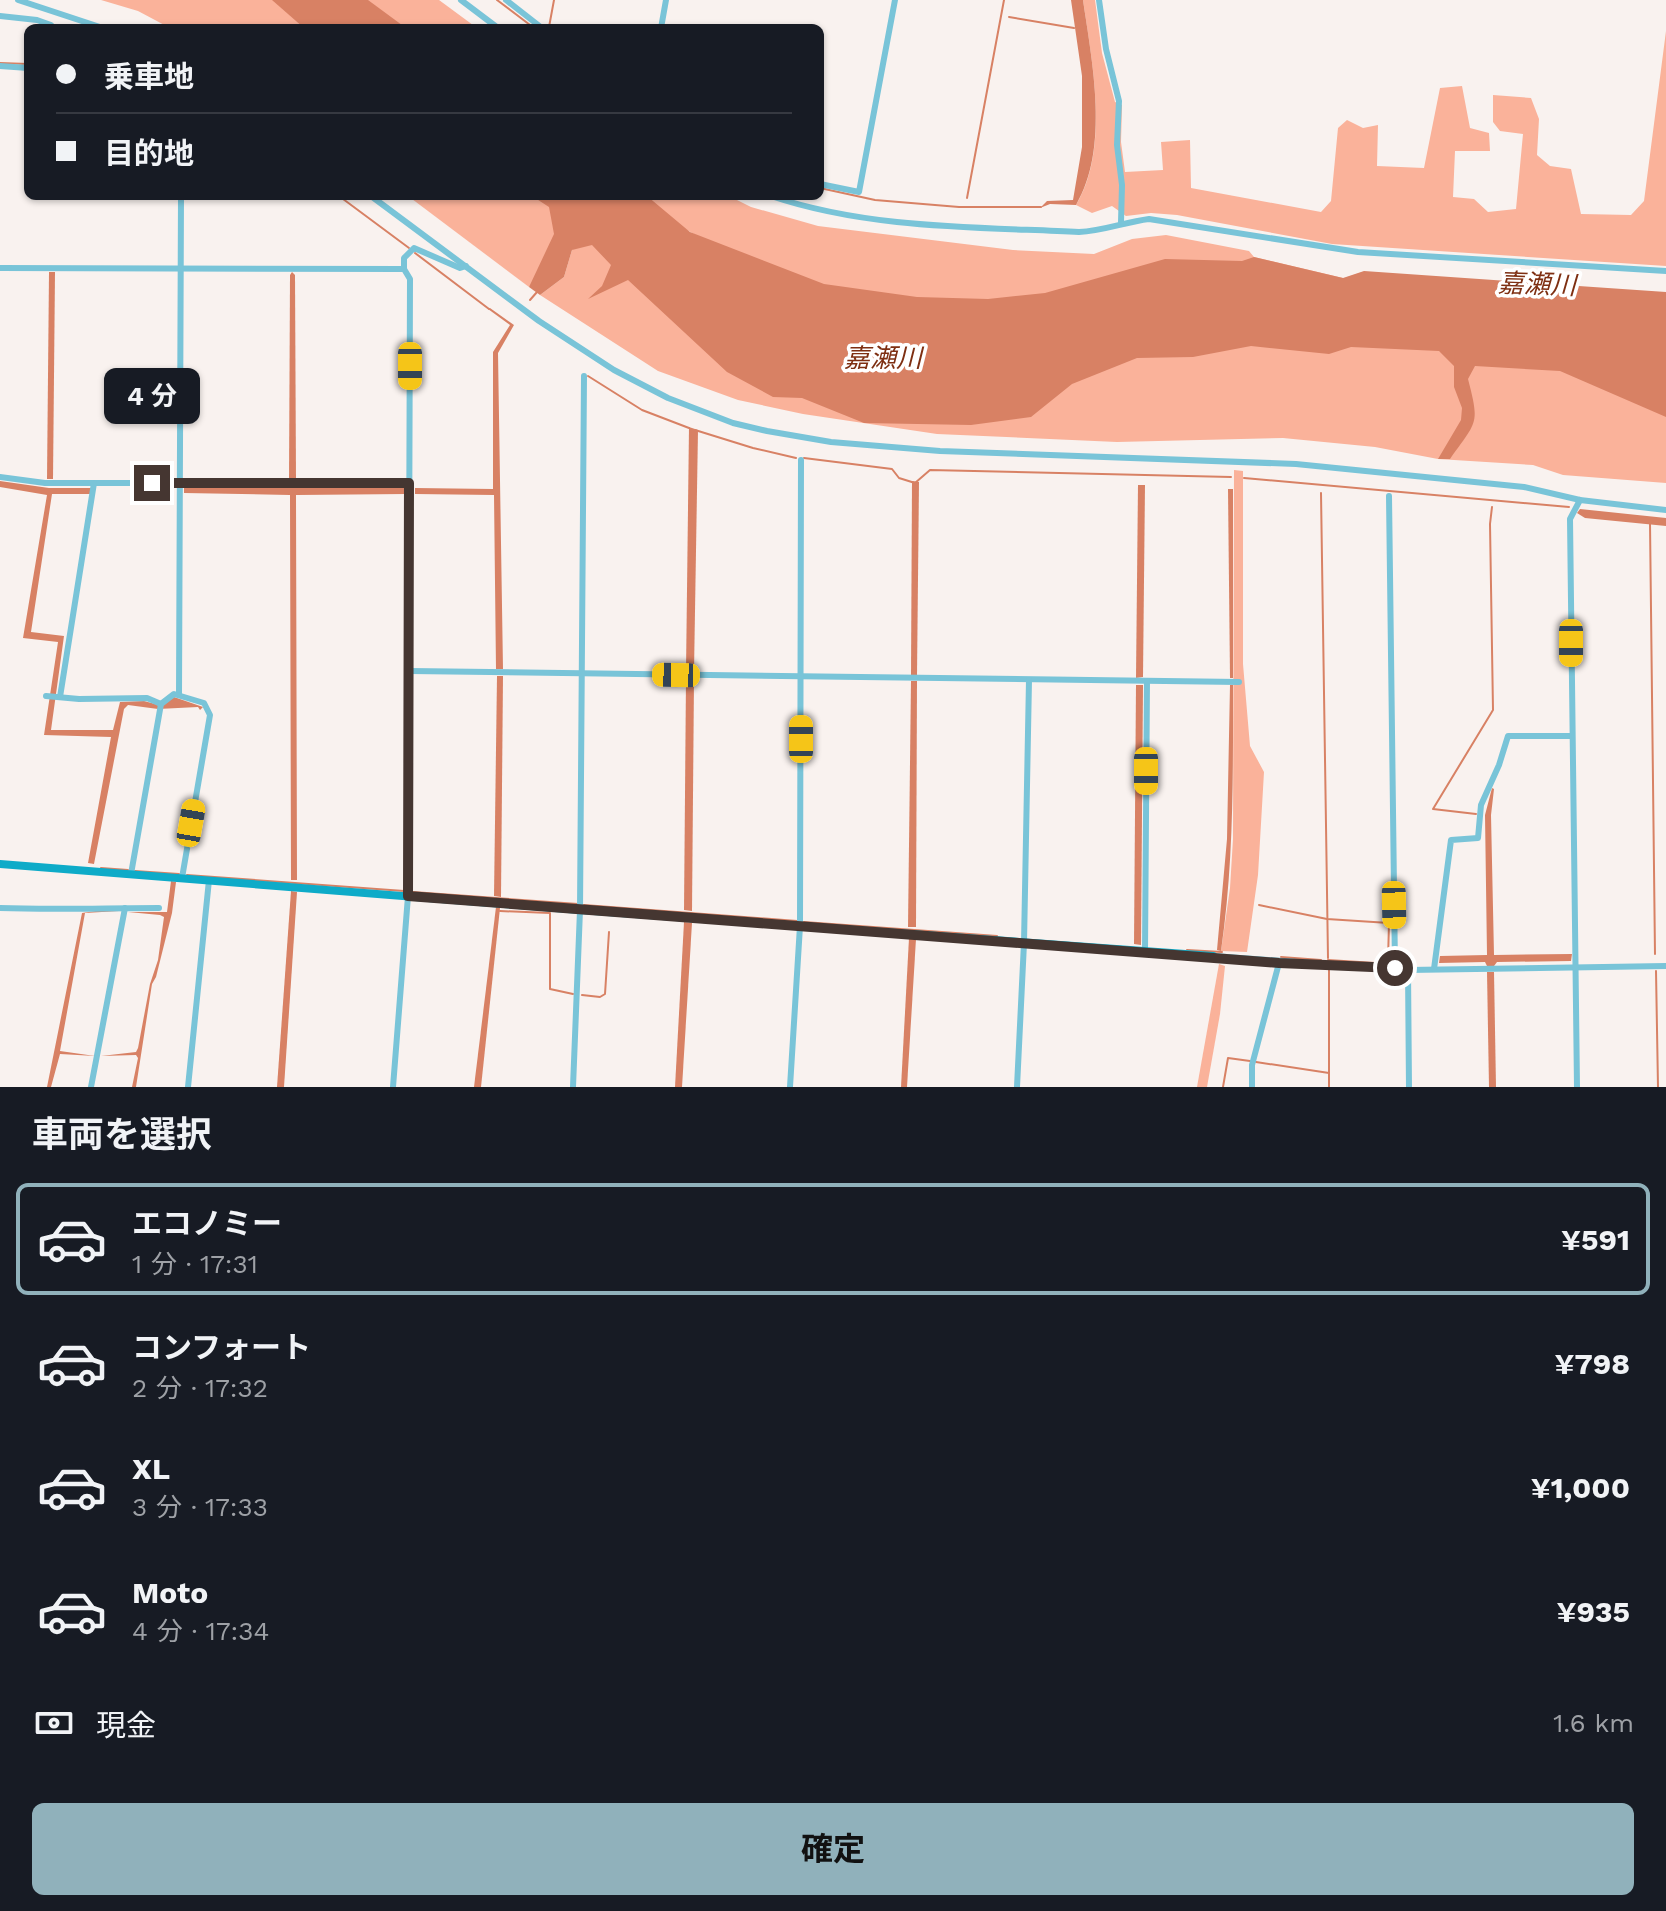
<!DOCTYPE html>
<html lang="ja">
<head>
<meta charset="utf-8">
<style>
	:root { --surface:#171b24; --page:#20242c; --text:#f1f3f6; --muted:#9ea1a6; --line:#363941; --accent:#90b1bb }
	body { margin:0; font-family:"Work Sans","Noto Sans JP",sans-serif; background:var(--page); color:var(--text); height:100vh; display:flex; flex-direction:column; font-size:30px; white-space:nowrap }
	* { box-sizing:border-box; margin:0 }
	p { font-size:26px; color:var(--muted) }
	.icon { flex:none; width:44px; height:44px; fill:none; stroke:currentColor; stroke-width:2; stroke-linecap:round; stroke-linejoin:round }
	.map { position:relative; height:1087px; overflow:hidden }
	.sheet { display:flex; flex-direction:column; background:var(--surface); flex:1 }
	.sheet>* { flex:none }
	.top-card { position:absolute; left:24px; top:24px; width:800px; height:176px; border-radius:12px; box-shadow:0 2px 6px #0004; display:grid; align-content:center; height:176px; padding:0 32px; background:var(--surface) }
	.end { position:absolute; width:36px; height:36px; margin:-18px; border:10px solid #453631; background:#fff; box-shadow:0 0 0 4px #fff }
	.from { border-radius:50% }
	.bubble { position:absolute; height:56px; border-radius:12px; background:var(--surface); box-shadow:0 2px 6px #0004; font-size:26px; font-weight:700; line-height:56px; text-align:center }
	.car { position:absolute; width:24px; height:48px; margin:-24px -12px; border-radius:10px; box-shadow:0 0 6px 2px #0007; background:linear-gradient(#f5c518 24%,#345 0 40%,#f5c518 0 76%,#345 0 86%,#f5c518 0) }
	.top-card b { display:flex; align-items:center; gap:28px; height:76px; font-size:30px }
	.top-card b+b { border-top:2px solid var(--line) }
	.top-card i { width:20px; height:20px; background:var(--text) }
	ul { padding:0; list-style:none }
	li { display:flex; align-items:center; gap:24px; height:112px; margin:0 16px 12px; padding:0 16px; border:4px solid transparent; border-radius:12px }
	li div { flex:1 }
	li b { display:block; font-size:30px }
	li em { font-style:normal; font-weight:700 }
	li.on { border-color:var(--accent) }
	li>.icon { width:72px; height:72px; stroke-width:1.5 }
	h2 { padding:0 32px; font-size:36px; line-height:96px }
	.pay { display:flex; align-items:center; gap:20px; height:88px; padding:0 32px; font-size:30px }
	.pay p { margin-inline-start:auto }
	.cta { display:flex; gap:16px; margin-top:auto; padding:16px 32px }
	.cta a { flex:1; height:92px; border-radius:12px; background:var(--accent); color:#111; font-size:32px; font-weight:700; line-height:92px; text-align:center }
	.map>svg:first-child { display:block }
	.green { fill:#fab29a }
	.water { fill:#d88164 }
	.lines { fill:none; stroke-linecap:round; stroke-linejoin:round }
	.stream { stroke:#d88164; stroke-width:2 }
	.street { stroke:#79c4d8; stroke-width:6 }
	.secondary { stroke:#0eabc8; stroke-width:8 }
	.route { stroke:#453631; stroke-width:10 }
	.labels { text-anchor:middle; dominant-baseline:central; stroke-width:7; stroke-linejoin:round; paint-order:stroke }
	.water-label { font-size:26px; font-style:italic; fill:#7e2f12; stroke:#fff }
</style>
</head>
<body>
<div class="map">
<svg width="1666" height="1087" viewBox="0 0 1666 1087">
	<rect width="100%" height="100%" fill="#f9f2ef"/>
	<g class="green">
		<path d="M101,0H282L314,28H170L138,11Z"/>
		<path d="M354,0H439L477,28H390Z"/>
		<path d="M1083,0H1095L1102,53L1115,102L1122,105L1121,142L1125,172L1163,170L1161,142L1190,140L1191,188L1321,212L1331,201L1338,128L1347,120L1363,128L1378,125L1377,166L1424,168L1440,88L1462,86L1470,128L1489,133L1490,151H1455L1453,197L1474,199L1488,212L1516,209L1523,134L1500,131L1493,122V95L1531,98L1539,119L1537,155L1550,166L1571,169L1581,214L1631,215L1644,201L1666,31V266L1332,244L1177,215L1151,213L1126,216L1112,206L1092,213L1076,205C1110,148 1092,62 1083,0Z"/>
		<path d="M408,196H547L561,230L540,276L529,287Z"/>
		<path d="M629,196H729L751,207L818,226L1013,250L1094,254L1132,239L1166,235L1249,251L1254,257L1343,278L907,359Z"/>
		<path d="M591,234L630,272L1666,365V483L1563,475L1533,465L1438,459L1375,447L1283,438L1117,442L937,434L803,414L738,400L658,371L540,295L564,277L572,250Z"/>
		<path d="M1234,470L1243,471V664L1250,746L1264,772L1258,875L1247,952L1221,951L1230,888L1233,839Z"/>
		<path d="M1219,964L1225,966L1220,1014L1207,1087H1197Z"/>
	</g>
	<g class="water">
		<path d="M272,0H368L406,28H304Z"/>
		<path d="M1071,0H1083C1092,62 1110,148 1076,205L1050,204L1040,208L1047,201L1073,200L1082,147V76Z"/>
		<path d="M532,196H647L690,232L824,284L917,297L988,299L1045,293L1165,259L1242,261L1254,257L1343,278L1364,271L1666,292V417L1560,371L1475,366L1468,379C1480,425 1477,421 1450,459H1438L1461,420L1462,408L1454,387V366L1439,351L1351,347L1329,354L1251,346L1193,357L1137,358L1072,384L1031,417L971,425L864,423L802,398L773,397L727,372L628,280L588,299L602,286L611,265L592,245L572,250L564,277L540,295L529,287L554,234L549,207Z"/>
		<path d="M49,272H55L53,479H47Z"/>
		<path d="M292,272L295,275L296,481H289L290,275Z"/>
		<path d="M490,308L514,325L498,353L503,669H496L494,495L415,494V488L493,489V352L510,325L488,309Z"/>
		<path d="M689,427L698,430L694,672H686Z"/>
		<path d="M0,481L49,488H91V494H52L31,632L64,636L51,730H113L120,702L144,701L159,705L174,697L203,707L200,710L198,707L158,709L128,705L124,709L94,864L88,863L111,737L44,735L58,642L23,638L47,495L0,487Z"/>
		<path d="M912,481L919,482L917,675H911Z"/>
		<path d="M1138,485H1145L1143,677L1136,678Z"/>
		<path d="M184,488H406V494L296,495L297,880H291L290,495L184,493Z"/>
		<path d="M1228,489H1233V678H1230Z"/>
		<path d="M1580,509L1666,518V526L1585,518L1577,513Z"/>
		<path d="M497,676H503L501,897L494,896Z"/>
		<path d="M686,679H694L692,911L684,910Z"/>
		<path d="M911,681H917L916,927H908Z"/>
		<path d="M1136,685H1143L1141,945L1134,944Z"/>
		<path d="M1230,685H1233C1233,775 1234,862 1221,951L1217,950L1227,839Z"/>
		<path d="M1492,788L1494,789L1491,815L1494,955L1572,954L1571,961L1497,962L1494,966H1487L1485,962L1439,963L1440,956L1487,955L1485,815Z"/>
		<path d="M171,881L176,882L172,913L156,977L152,984L136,1087H132L138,1058L136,1055L101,1056L136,1052L138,1048L150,984L158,960L164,917L160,915L128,912H167Z"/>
		<path d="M291,891L297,892L284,1087H277Z"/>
		<path d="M496,907L500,908L481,1087H474Z"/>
		<path d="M102,910L119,911L85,913L60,1051L95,1056L60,1054L51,1087H47L82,913Z"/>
		<path d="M684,922L692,923L682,1087H675Z"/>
		<path d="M909,938L916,939L907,1087H901Z"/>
		<path d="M1487,972H1494L1496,1087H1489Z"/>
	</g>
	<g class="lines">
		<g class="stream">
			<path d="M497,0L534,28"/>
			<path d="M1009,17L1074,28"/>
			<path d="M549,27L554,0"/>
			<path d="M0,63L28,64"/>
			<path d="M820,188L875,200L959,207H1041"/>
			<path d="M339,196L409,248"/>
			<path d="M967,198L1004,0"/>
			<path d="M415,253L489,309"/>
			<path d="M530,300L537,292"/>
			<path d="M588,376L642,410L689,428"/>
			<path d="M695,430L753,448L796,458"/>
			<path d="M804,458L892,469L899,478L915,483L930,470L1231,477"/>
			<path d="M1244,478L1569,507"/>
			<path d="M1321,493L1328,958"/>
			<path d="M1650,523L1655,954"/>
			<path d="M1476,814L1433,809L1493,710L1490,524L1492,507"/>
			<path d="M101,868L128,870"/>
			<path d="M135,871L179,874"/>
			<path d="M187,875L404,891"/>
			<path d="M413,892L578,904"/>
			<path d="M584,905L797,921"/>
			<path d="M1259,905L1327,919L1389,923L1388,960H1392"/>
			<path d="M500,911L550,913V989L573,994"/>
			<path d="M804,922L997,936"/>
			<path d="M1187,950L1222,952"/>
			<path d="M1281,957L1321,960"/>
			<path d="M1328,960L1391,964"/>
			<path d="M1329,970V1087"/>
			<path d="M1656,971L1658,1087"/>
			<path d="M582,995L600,997L605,994L609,932"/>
			<path d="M1256,1062L1329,1073"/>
			<path d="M1223,1087L1228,1058L1250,1061"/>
		</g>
		<g class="street">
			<path d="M18,0L103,28"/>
			<path d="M461,0L498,28"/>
			<path d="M506,0L542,28"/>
			<path d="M1099,0L1106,49L1119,101L1117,145L1122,185L1121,222"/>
			<path d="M0,16L37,20L51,25"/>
			<path d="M661,28L666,0"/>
			<path d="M0,66L28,68"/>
			<path d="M820,184L859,192L895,0"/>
			<path d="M371,196L539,321L614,370L668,398L733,423L767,431L831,442L940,451L1296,464L1524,487L1580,500L1666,510"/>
			<path d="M771,196C869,229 976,227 1079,232C1103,231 1125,222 1149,219L1358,252L1666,271"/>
			<path d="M0,268L404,269"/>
			<path d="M0,477L45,483H409"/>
			<path d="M1389,496L1395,968"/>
			<path d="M410,671L1239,682"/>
			<path d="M179,695L181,196"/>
			<path d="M46,696L79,699L147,698L161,704"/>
			<path d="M60,697L94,483"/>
			<path d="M131,874L161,704L174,694L204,703L210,715L182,878"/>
			<path d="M0,908C53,910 106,908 159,908"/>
			<path d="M1145,952L1147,681"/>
			<path d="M1213,956L1408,970L1666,966"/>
			<path d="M1434,969L1451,840L1478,838L1481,805L1499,765L1508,736H1571"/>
			<path d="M1408,970L1409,1087"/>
			<path d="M91,1087L125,908"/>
			<path d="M188,1087L209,880"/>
			<path d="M393,1087L408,896L410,279L404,269V258L414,248L460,268L466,266"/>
			<path d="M573,1087L580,910L584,376"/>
			<path d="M790,1087L800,926L801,460"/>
			<path d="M1017,1087L1024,943L1029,680"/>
			<path d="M1252,1087V1065L1279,963"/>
			<path d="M1577,1087L1570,519L1580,500"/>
		</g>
		<path class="secondary" d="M0,864L580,910L1213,956"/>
	</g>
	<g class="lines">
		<path class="route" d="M152,483H409L408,896L1279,963L1395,968"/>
	</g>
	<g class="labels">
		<g class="water-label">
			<text transform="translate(1537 284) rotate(2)">嘉瀬川</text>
			<text x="883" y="358">嘉瀬川</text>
		</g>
	</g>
</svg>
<i class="end from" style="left:1395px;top:968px"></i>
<i class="end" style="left:152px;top:483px"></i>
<div class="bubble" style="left:104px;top:368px;width:96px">4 分</div>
<i class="car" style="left:410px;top:366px;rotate:180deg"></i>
<i class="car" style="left:1571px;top:643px;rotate:180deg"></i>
<i class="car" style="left:676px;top:675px;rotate:271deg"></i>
<i class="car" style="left:801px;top:739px;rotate:0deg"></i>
<i class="car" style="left:1146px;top:771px;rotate:180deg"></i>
<i class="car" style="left:191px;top:823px;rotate:10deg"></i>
<i class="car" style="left:1394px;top:905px;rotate:179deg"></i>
<div class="top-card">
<b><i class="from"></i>乗車地</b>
<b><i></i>目的地</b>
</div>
</div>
<section class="sheet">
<h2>車両を選択</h2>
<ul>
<li class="on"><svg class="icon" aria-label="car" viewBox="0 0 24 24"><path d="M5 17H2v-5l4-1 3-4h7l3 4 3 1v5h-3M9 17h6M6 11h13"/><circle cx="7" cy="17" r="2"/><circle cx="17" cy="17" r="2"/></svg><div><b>エコノミー</b><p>1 分 · 17:31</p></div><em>¥591</em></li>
<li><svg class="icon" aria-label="car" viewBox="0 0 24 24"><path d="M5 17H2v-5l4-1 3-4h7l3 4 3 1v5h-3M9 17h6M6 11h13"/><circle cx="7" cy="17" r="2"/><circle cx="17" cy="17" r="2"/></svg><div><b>コンフォート</b><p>2 分 · 17:32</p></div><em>¥798</em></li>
<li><svg class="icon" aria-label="car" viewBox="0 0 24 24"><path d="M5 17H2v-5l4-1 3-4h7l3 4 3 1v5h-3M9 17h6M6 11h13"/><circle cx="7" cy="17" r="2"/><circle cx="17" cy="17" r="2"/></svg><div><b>XL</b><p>3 分 · 17:33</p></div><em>¥1,000</em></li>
<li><svg class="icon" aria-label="car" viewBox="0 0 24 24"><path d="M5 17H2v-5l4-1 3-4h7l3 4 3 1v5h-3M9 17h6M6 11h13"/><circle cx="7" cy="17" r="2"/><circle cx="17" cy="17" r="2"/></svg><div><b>Moto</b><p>4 分 · 17:34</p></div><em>¥935</em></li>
</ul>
<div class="pay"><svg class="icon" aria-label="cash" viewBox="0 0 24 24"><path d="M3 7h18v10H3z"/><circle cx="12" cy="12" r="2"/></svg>現金<p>1.6 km</p></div>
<div class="cta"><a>確定</a></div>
</section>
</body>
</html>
